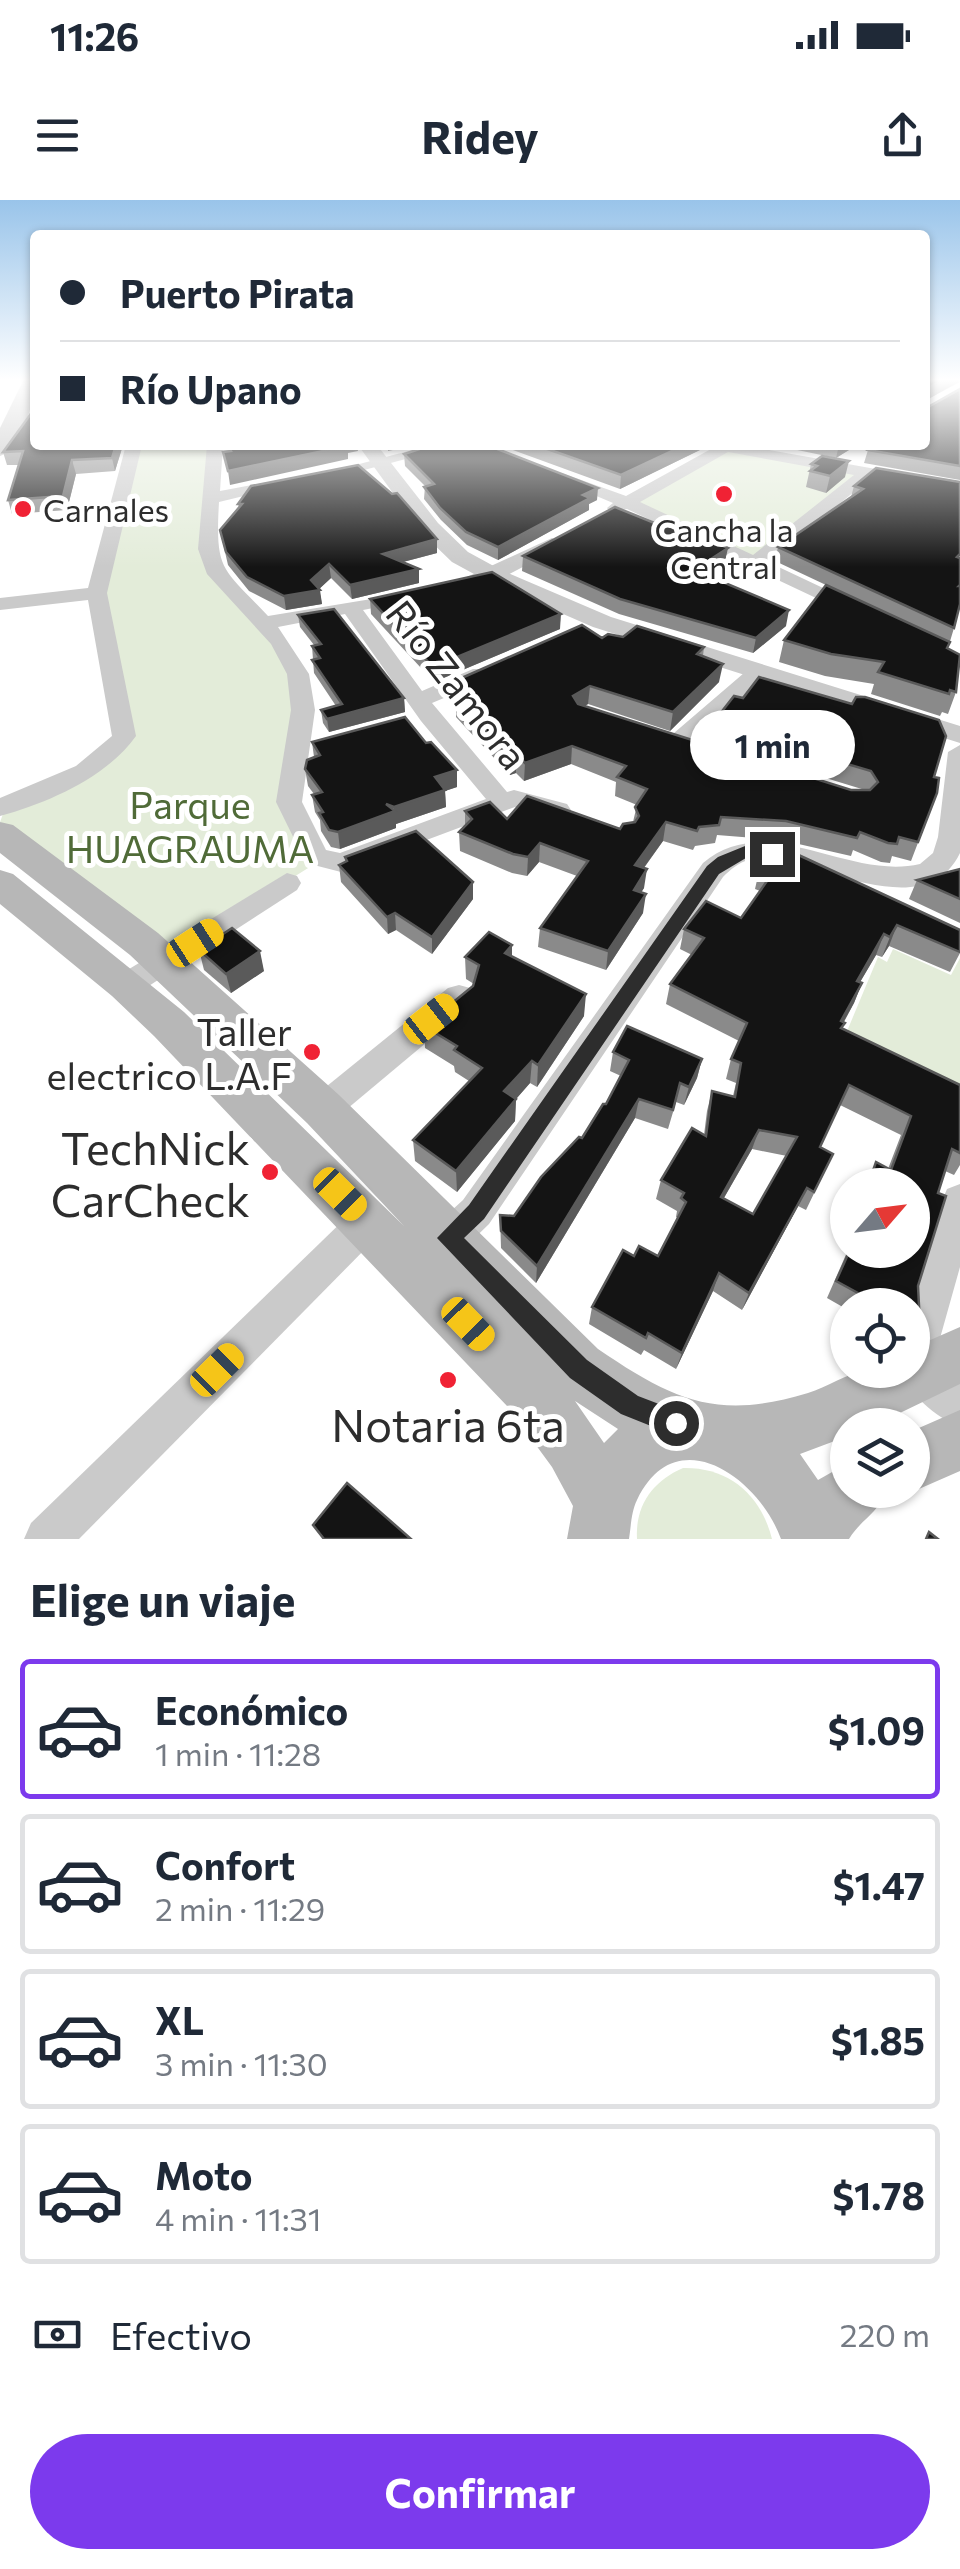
<!DOCTYPE html>
<html lang="es">
<head>
<meta charset="utf-8">
<style>
	:root { --surface:#fff; --page:#f2f2f3; --text:#1f2937; --muted:#747a83; --line:#e0e1e3; --accent:#7c3aed }
	body { margin:0; font-family:Commissioner,sans-serif; background:var(--page); color:var(--text); height:100vh; display:flex; flex-direction:column; font-size:38px; white-space:nowrap }
	* { box-sizing:border-box; margin:0 }
	p { font-size:32px; color:var(--muted) }
	.icon { flex:none; width:55px; height:55px; fill:none; stroke:currentColor; stroke-width:2; stroke-linecap:round; stroke-linejoin:round }
	.map { position:relative; height:1339px; overflow:hidden }
	.panel { display:flex; flex-direction:column; background:var(--surface); flex:1 }
	.panel>* { flex:none }
	.hud { position:absolute; left:30px; top:30px; width:900px; height:220px; border-radius:10px; box-shadow:0 2px 8px #0004; display:grid; align-content:center; height:220px; padding:0 30px; background:var(--surface) }
	.needle { width:65px; rotate:62deg }
	.tools { position:absolute; left:830px; top:968px; display:grid; gap:20px }
	.tools a { display:grid; place-items:center; width:100px; height:100px; border-radius:50%; background:var(--surface); box-shadow:0 2px 8px #0004; font-size:50px }
	.end { position:absolute; width:45px; height:45px; margin:-22px; border:12px solid #2d2d2d; background:#fff; box-shadow:0 0 0 5px #fff }
	.from { border-radius:50% }
	.bubble { position:absolute; height:70px; border-radius:35px; background:var(--surface); box-shadow:0 2px 8px #0004; font-size:32px; font-weight:700; line-height:70px; text-align:center }
	.car { position:absolute; width:30px; height:60px; margin:-30px -15px; border-radius:12px; box-shadow:0 0 8px 2px #0007; background:linear-gradient(#f5c518 24%,#345 0 40%,#f5c518 0 76%,#345 0 86%,#f5c518 0) }
	.hud b { display:flex; align-items:center; gap:35px; height:95px; font-size:38px }
	.hud b+b { border-top:2px solid var(--line) }
	.hud i { width:25px; height:25px; background:var(--text) }
	ul { padding:0; list-style:none }
	li { display:flex; align-items:center; gap:30px; height:140px; margin:0 20px 15px; padding:0 10px; border:5px solid var(--line); border-radius:10px }
	li div { flex:1 }
	li b { display:block; font-size:38px }
	li em { font-style:normal; font-weight:700 }
	li.selected { border-color:var(--accent) }
	li>.icon { width:90px; height:90px; stroke-width:1.5 }
	h2 { padding:0 30px; font-size:45px; line-height:120px }
	.pay { display:flex; align-items:center; gap:25px; height:110px; padding:0 30px; font-size:38px }
	.pay p { margin-inline-start:auto }
	.button { display:flex; gap:20px; margin-top:auto; padding:20px 30px }
	.button a { flex:1; height:115px; border-radius:60px; background:var(--accent); color:#fff; font-size:40px; font-weight:700; line-height:115px; text-align:center }
	.status { display:flex; justify-content:space-between; align-items:center; height:70px; padding:0 50px; background:var(--surface); direction:ltr }
	.status svg { height:28px; fill:currentColor }
	header { display:flex; justify-content:space-between; align-items:center; height:130px; padding:0 30px; background:var(--surface); font-size:45px; font-weight:700 }
	.map>svg:first-child { display:block }
	.green { fill:#e3ecd9 }
	.lines { fill:none; stroke-linecap:round; stroke-linejoin:round }
	.minor { fill:#cacaca; fill-rule:evenodd }
	.tertiary { fill:#cacaca; fill-rule:evenodd }
	.secondary { fill:#b7b7b7; fill-rule:evenodd }
	.wall { fill:#8a8a8a; fill-rule:evenodd }
	.shaded-wall { fill:#5a5a5a }
	.building { fill:#141414; stroke:#5a5a5a; stroke-width:2.5; fill-rule:evenodd }
	.route { fill:#2d2d2d }
	.poi-dot { fill:#f02234; stroke:#fff; stroke-width:4 }
	.labels { text-anchor:middle; dominant-baseline:central; stroke-width:10; stroke-linejoin:round; paint-order:stroke }
	.far-poi-label { font-size:32px; fill:#2d2d2d; stroke:#fff; text-anchor:start }
	.street-label { font-size:38px; fill:#2d2d2d; stroke:#fff }
	.park-label { font-size:38px; fill:#506b38; stroke:#fff }
	.poi-label { font-size:38px; fill:#2d2d2d; stroke:#fff; text-anchor:end }
	.near-poi-label { font-size:45px; fill:#2d2d2d; stroke:#fff; text-anchor:end }
</style>
</head>
<body>
<div class="status"><b>11:26</b><svg viewBox="0 0 49 12"><path d="M0 12V9h3v3zM5 12V6h3v6zM10 12V3h3v9zM15 12V0h3v12zM26 1h20v11H26zM47 4h2v5h-2z"/></svg></div>
<header><svg class="icon" aria-label="menu" viewBox="0 0 24 24"><path d="M4 6h16M4 12h16M4 18h16"/></svg>Ridey<svg class="icon" aria-label="share" viewBox="0 0 24 24"><path d="M12 15V3M7 8l5-5 5 5M5 13v7h14v-7"/></svg></header>
<div class="map">
<svg width="960" height="1339" viewBox="0 0 960 1339">
	<rect width="100%" height="100%" fill="#fff"/>
	<g class="green">
		<path d="M139,245H212L204,350L295,475L291,551L313,665L170,754L0,622L3,614L122,552L103,392Z"/>
		<path d="M723,251L862,274L755,359L632,301Z"/>
		<path d="M893,749L951,775L960,758V906L840,848L878,757L887,762Z"/>
		<path d="M683,1268C729,1267 761,1295 772,1339H637C635,1305 653,1281 683,1268Z"/>
	</g>
	<g class="lines">
		<g class="minor">
			<path d="M126,245H142L107,393L136,536C107,577 48,603 0,616V598L76,566L112,536L88,400L0,410V398L88,388Z"/>
			<path d="M207,245H223L220,291L284,279L292,284L219,302C215,372 222,367 268,416L414,392V400L363,410L422,491L473,469H489L492,474L489,479L432,503L507,592L514,590L567,604L571,610L567,616L558,618L515,607L341,672L306,663L276,602L291,510L287,474L271,444L207,374L198,349ZM345,414L421,521L486,599L340,653L326,650L302,602L315,510L309,474L278,427Z"/>
			<path d="M431,245H459L326,280L318,275Z"/>
			<path d="M706,245H741L960,284V294L871,278L768,362L857,404L860,408L850,414L627,309L610,312L607,308L613,303L554,278L562,273L626,296L711,249ZM728,252L854,275L753,355L640,302Z"/>
			<path d="M552,338L561,344L559,348L500,379L468,387L458,381Z"/>
			<path d="M759,465L770,472L767,477L692,542L708,551L705,556C692,559 671,555 663,544L667,539L751,467Z"/>
			<path d="M960,545V653C922,731 808,651 749,660C739,662 730,670 723,677L489,1024L453,1059L440,1064L427,1059L421,1046L427,1033L463,1000L703,663C767,609 847,681 920,664L933,653L938,637L948,552Z"/>
			<path d="M287,673L297,676L301,683L297,690L138,793L127,797L116,793L112,785L116,777Z"/>
			<path d="M459,785L470,788L475,797L470,806L335,919L323,924L311,919L306,909L311,899L448,788Z"/>
			<path d="M960,984V1067L935,1156L960,1178V1227C935,1217 910,1194 898,1170H912L910,1105L942,1001L947,989Z"/>
			<path d="M367,1004L380,1010L386,1022L380,1034L79,1339H24L31,1323L354,1010Z"/>
		</g>
		<path class="tertiary" d="M358,245H377L438,323L468,352L501,370L611,417L960,526V543L593,427L485,380L452,362L422,333Z"/>
		<g class="secondary">
			<path d="M24,179H35C35,201 21,249 0,256V228Z"/>
			<path d="M0,622L13,625L158,733L339,895L598,1149C673,1200 717,1221 808,1193C827,1187 846,1174 866,1170C880,1167 898,1170 912,1170V1148L960,1127V1184L875,1225H848V1236L800,1254L818,1280L848,1263V1290H887C877,1315 862,1318 849,1339H781C759,1278 676,1218 637,1300C631,1312 631,1327 629,1339H567L573,1306L552,1267L508,1207L154,836L112,796L0,704V670L13,674L184,812L404,1026L307,923L130,755L0,653ZM575,1201L618,1229L604,1243Z"/>
			<path d="M960,1210V1271L912,1292L907,1290H912V1231Z"/>
		</g>
	</g>
	<g class="wall">
		<path d="M925,179H960V182L928,199V207L960,189V280L864,263L868,250L925,245Z"/>
		<path d="M35,245H123L115,271L76,274L67,310L12,314L8,300L19,265H7L3,252Z"/>
		<path d="M499,245H705L704,248L620,289Z"/>
		<path d="M773,245H857L836,258Z"/>
		<path d="M404,254L597,300L589,304V310L498,360L467,345L441,320L424,299L425,286L405,266Z"/>
		<path d="M811,264L845,277L826,293L806,287Z"/>
		<path d="M960,282L954,428L948,448L956,492L948,514L942,512L940,516L871,494L874,484L825,476L779,462L784,440L826,385L775,361L778,347L851,297L854,286Z"/>
		<path d="M238,304L437,353L403,362L419,383L352,399L331,378L319,389L322,404L286,410L249,391L228,365L220,330L239,308Z"/>
		<path d="M523,356L725,362L706,375L786,426L753,453L619,414L522,371Z"/>
		<path d="M370,399L560,429L434,482L371,414Z"/>
		<path d="M298,415L404,498L405,512L329,532L323,523L321,510L336,506L314,473L312,446L314,445L300,427Z"/>
		<path d="M623,437L704,447L703,456L719,482L670,531L588,504L585,506L851,590H865L708,542L712,524L934,577L937,593L911,661L892,656L890,663L881,662L853,650L851,656L781,640L717,635L715,643L695,646L693,650L663,641L644,668V688L641,692L643,713L606,770L538,747L540,728L577,676L539,662L527,676L512,673L460,651L459,632L465,626V611L507,619L620,629L633,622L637,605L615,596L616,582L571,564L524,581L516,573L510,575L456,517V509L448,502V484L602,438Z"/>
		<path d="M312,542L457,587L445,591L446,607L396,624V628L340,649L331,647L321,631L320,620L315,612L312,595L314,594L308,586L305,569L314,557Z"/>
		<path d="M345,657L473,682V699L432,754L396,730L388,734L341,682L339,665L345,662Z"/>
		<path d="M762,658L960,730V753L950,772L889,746L882,757L876,755L860,782L862,783L854,803L844,822L845,823L842,829L960,885V965L954,975L945,971L938,993L918,1086L920,1126L912,1136V1105H848V1110L827,1098L848,1050H912V985H865L876,962L888,969L901,935L840,905L820,947L833,954L806,1010L798,1006L742,1110L713,1091L676,1169L644,1150L641,1155L589,1124L592,1107L634,1056H658L678,1018L676,1017L677,1011L656,999L661,980L704,935L707,911L712,891L733,896L736,883L726,879L731,859L739,841L666,804L670,784L692,755L680,749L684,729L741,718L760,691L755,689ZM752,949L787,956L753,1014L724,998Z"/>
		<path d="M960,669V723L909,699L917,680Z"/>
		<path d="M512,745V757L584,816L537,887L530,883L516,899L515,921L457,992L415,961L413,940L469,881L455,872L454,866L425,848L424,826L473,786L474,784L466,779L465,757Z"/>
		<path d="M199,750L264,771L231,793L204,770Z"/>
		<path d="M613,852L702,859L697,878L684,905L676,902L668,929L635,918L536,1083L501,1048L500,1015L514,1016L582,938L606,904L621,876L610,871Z"/>
	</g>
	<g class="shaded-wall">
		<path d="M944,179H959L958,182L925,201L927,189Z"/>
		<path d="M116,245H123L115,271L112,258Z"/>
		<path d="M342,245H357L358,251L348,253V259L230,285L228,271Z"/>
		<path d="M388,245H416L388,251Z"/>
		<path d="M685,245H705L704,248L620,289L621,275Z"/>
		<path d="M839,245H857L836,258Z"/>
		<path d="M72,260L76,274L67,310L63,296Z"/>
		<path d="M849,261L845,277L826,293L830,276Z"/>
		<path d="M598,288L597,300L589,304V310L498,360V347L583,295Z"/>
		<path d="M437,339V353L384,367L383,354Z"/>
		<path d="M728,348L725,362L692,385L694,370Z"/>
		<path d="M329,364L331,378L317,391L320,390L322,404L286,410L284,396L311,380Z"/>
		<path d="M419,369V383L352,399L350,385Z"/>
		<path d="M789,410L786,426L753,453L756,438Z"/>
		<path d="M561,414L560,429L434,482L433,467Z"/>
		<path d="M723,464L719,482L670,531L673,512Z"/>
		<path d="M590,486L588,504L571,514L573,496Z"/>
		<path d="M404,498L405,512L329,532L327,519Z"/>
		<path d="M572,546L571,564L524,581L525,563Z"/>
		<path d="M516,554V573L510,575V557Z"/>
		<path d="M457,570V587L445,591L446,607L396,624V628L340,649L338,632L394,611V607L435,577Z"/>
		<path d="M666,622L663,641L632,684L635,665Z"/>
		<path d="M540,643L539,662L527,676L528,657Z"/>
		<path d="M647,669L644,688L631,709L634,690Z"/>
		<path d="M473,682V699L432,754V737Z"/>
		<path d="M646,694L643,713L606,770L608,751Z"/>
		<path d="M395,713L396,730L388,734L387,717Z"/>
		<path d="M897,725L889,746L882,757L890,737Z"/>
		<path d="M884,734L876,755L849,801L857,781Z"/>
		<path d="M512,745V767L505,753Z"/>
		<path d="M260,751L264,771L231,793L226,774Z"/>
		<path d="M862,783L854,803L833,841L841,821Z"/>
		<path d="M586,794L584,816L537,887L538,865Z"/>
		<path d="M702,859L697,878L684,905L689,887Z"/>
		<path d="M532,861L530,883L516,899L515,921L457,992L456,971L504,891Z"/>
		<path d="M639,899L635,918L536,1083L537,1066Z"/>
		<path d="M759,930L752,949L714,1015L721,997Z"/>
		<path d="M807,988L798,1006L742,1110L749,1093Z"/>
		<path d="M719,1073L713,1091L676,1169L682,1153Z"/>
	</g>
	<g class="building">
		<path d="M925,179H944L927,189L928,207L960,189V266L868,250L874,245H925Z"/>
		<path d="M35,208V245H116L112,258L72,260L63,296L8,300L23,251L3,252Z"/>
		<path d="M228,245H346L347,246L228,271L223,252L231,251Z"/>
		<path d="M432,245H487L598,288L583,295L590,298L498,347L466,332L440,308L424,287L434,284L404,254Z"/>
		<path d="M536,245H685L621,275Z"/>
		<path d="M822,256L849,261L830,276L810,271L817,266L811,264Z"/>
		<path d="M358,265L392,294L397,293L437,339L383,354L419,369L350,385L329,364L311,380L320,390L284,396L247,377L226,352L220,330L242,304H238L251,286Z"/>
		<path d="M876,268L960,282V354L957,357L960,358V385L959,386H960V404L954,428L778,347L863,289L854,286Z"/>
		<path d="M615,307L662,326L666,323L688,330L728,348L694,370L789,410L756,438L620,399L523,356Z"/>
		<path d="M492,372L561,414L433,467L370,399Z"/>
		<path d="M826,385L950,442L947,448L960,455L956,492L950,490L949,494L878,472L884,462L831,454L784,440Z"/>
		<path d="M334,409L404,498L327,519L321,510L342,504L312,460L320,458L312,446L321,444L298,415Z"/>
		<path d="M582,425L602,438L608,434L623,437L637,426L704,447L697,454L723,464L673,512L590,486L573,496L578,504L851,590H870L878,582L871,571L712,524L734,496L743,498L759,477L852,504L856,497H865L939,520L946,536L934,577L939,578L937,593L918,642L899,637L897,644L888,643L860,632L857,638L786,621L721,617L719,625L699,627L697,631L666,622L635,665L647,669L634,690L646,694L608,751L540,728L588,661L540,643L528,657L513,654L459,632L472,619L465,611L490,602L507,619L527,596L620,629L623,624L635,622L639,616L635,607L647,589L617,577L626,566L572,546L525,563L516,554L510,557L456,499L462,497L448,484Z"/>
		<path d="M405,517L426,543L431,542L457,570L435,577L445,590L394,607L386,604L395,611L338,632L329,630L319,613L323,612L312,595L322,592L305,569L307,560L320,555L312,542Z"/>
		<path d="M416,631L473,682L432,737L395,713L387,717L339,665L347,661L345,657Z"/>
		<path d="M777,645L960,730V752L897,725L890,737L884,734L857,781L862,783L841,821L845,823L841,828L960,885V953L952,949L938,993L946,996L918,1086L920,1126L912,1123V1105H880L836,1081L850,1050H912V985H868L876,962L891,970L911,916L849,885L820,947L833,954L814,992L807,988L749,1093L719,1073L682,1153L648,1133L646,1138L592,1107L623,1050L634,1056L639,1046L658,1056L686,1002L681,998L684,993L661,980L692,928L706,936L712,891L735,897L741,863L731,859L747,823L670,784L704,738L684,729L706,701L741,718L772,674L760,668L762,658ZM759,930L797,937L753,1014L721,997Z"/>
		<path d="M960,669V699L917,680Z"/>
		<path d="M232,728L260,751L226,774L199,750Z"/>
		<path d="M489,732L512,745L505,753L586,794L538,865L532,861L504,891L516,899L456,971L413,940L482,868L454,850L457,846L424,826L473,786L479,765L465,757Z"/>
		<path d="M627,826L702,859L689,887L680,883L673,910L639,899L537,1066L501,1031L500,1015L514,1016L541,977L579,937L582,938L603,904H606L629,860L613,852Z"/>
		<path d="M347,1283L411,1339H324L313,1325Z"/>
		<path d="M929,1332L938,1339H926Z"/>
	</g>
	<linearGradient id="sky" x2="0" y2="1"><stop stop-color="#99c4ea"/><stop offset="0.49" stop-color="#fff"/><stop offset="1" stop-color="#fff" stop-opacity="0"/></linearGradient>
	<rect width="960" height="367" fill="url(#sky)"/>
	<path class="route" d="M750,644L779,654L772,659L751,655L719,674L484,1019L464,1038L587,1160L638,1196L685,1214L689,1223L685,1232L676,1236L621,1214L570,1178L437,1038L469,1005L707,666L718,657Z"/>
	<g class="poi-dot">
		<circle cx="724" cy="294" r="10"/>
		<circle cx="23" cy="309" r="10"/>
		<circle cx="312" cy="852" r="10"/>
		<circle cx="270" cy="972" r="10"/>
		<circle cx="448" cy="1180" r="10"/>
	</g>
	<g class="labels">
		<g class="far-poi-label">
			<text x="43" y="309">Carnales</text>
			<text x="724" y="329" text-anchor="middle">Cancha la<tspan x="724" dy="37">Central</tspan></text>
		</g>
		<g class="street-label">
			<text transform="translate(458 484) rotate(52)">Río Zamora</text>
		</g>
		<g class="park-label">
			<text x="190" y="603">Parque<tspan x="190" dy="44">HUAGRAUMA</tspan></text>
		</g>
		<g class="poi-label">
			<text x="292" y="830">Taller<tspan x="292" dy="44">electrico L.A.F</tspan></text>
		</g>
		<g class="near-poi-label">
			<text x="250" y="946">TechNick<tspan x="250" dy="52">CarCheck</tspan></text>
			<text x="448" y="1223" text-anchor="middle">Notaria 6ta</text>
		</g>
	</g>
</svg>
<div class="tools">
<a><svg class="needle" viewBox="-14 -14 28 28"><path d="M0-13l5 13h-10z" fill="#e53935"/><path d="M0 13l5-13h-10z" fill="#747a83"/></svg></a>
<a><svg class="icon" aria-label="locate" viewBox="0 0 24 24"><circle cx="12" cy="12" r="6"/><path d="M12 2v4M12 18v4M2 12h4M18 12h4"/></svg></a>
<a><svg class="icon" aria-label="layers" viewBox="0 0 24 24"><path d="M12 4l9 5-9 5-9-5zM3 14l9 5 9-5"/></svg></a>
</div>
<i class="end from" style="left:676px;top:1223px"></i>
<i class="end" style="left:772px;top:654px"></i>
<div class="bubble" style="left:690px;top:510px;width:165px">1 min</div>
<i class="car" style="left:195px;top:743px;rotate:57deg"></i>
<i class="car" style="left:431px;top:819px;rotate:52deg"></i>
<i class="car" style="left:340px;top:994px;rotate:135deg"></i>
<i class="car" style="left:468px;top:1124px;rotate:136deg"></i>
<i class="car" style="left:217px;top:1170px;rotate:45deg"></i>
<div class="hud">
<b><i class="from"></i>Puerto Pirata</b>
<b><i></i>Río Upano</b>
</div>
</div>
<section class="panel">
<h2>Elige un viaje</h2>
<ul>
<li class="selected"><svg class="icon" aria-label="car" viewBox="0 0 24 24"><path d="M5 17H2v-5l4-1 3-4h7l3 4 3 1v5h-3M9 17h6M6 11h13"/><circle cx="7" cy="17" r="2"/><circle cx="17" cy="17" r="2"/></svg><div><b>Económico</b><p>1 min · 11:28</p></div><em>$1.09</em></li>
<li><svg class="icon" aria-label="car" viewBox="0 0 24 24"><path d="M5 17H2v-5l4-1 3-4h7l3 4 3 1v5h-3M9 17h6M6 11h13"/><circle cx="7" cy="17" r="2"/><circle cx="17" cy="17" r="2"/></svg><div><b>Confort</b><p>2 min · 11:29</p></div><em>$1.47</em></li>
<li><svg class="icon" aria-label="car" viewBox="0 0 24 24"><path d="M5 17H2v-5l4-1 3-4h7l3 4 3 1v5h-3M9 17h6M6 11h13"/><circle cx="7" cy="17" r="2"/><circle cx="17" cy="17" r="2"/></svg><div><b>XL</b><p>3 min · 11:30</p></div><em>$1.85</em></li>
<li><svg class="icon" aria-label="car" viewBox="0 0 24 24"><path d="M5 17H2v-5l4-1 3-4h7l3 4 3 1v5h-3M9 17h6M6 11h13"/><circle cx="7" cy="17" r="2"/><circle cx="17" cy="17" r="2"/></svg><div><b>Moto</b><p>4 min · 11:31</p></div><em>$1.78</em></li>
</ul>
<div class="pay"><svg class="icon" aria-label="cash" viewBox="0 0 24 24"><path d="M3 7h18v10H3z"/><circle cx="12" cy="12" r="2"/></svg>Efectivo<p>220 m</p></div>
<div class="button"><a>Confirmar</a></div>
</section>
</body>
</html>
